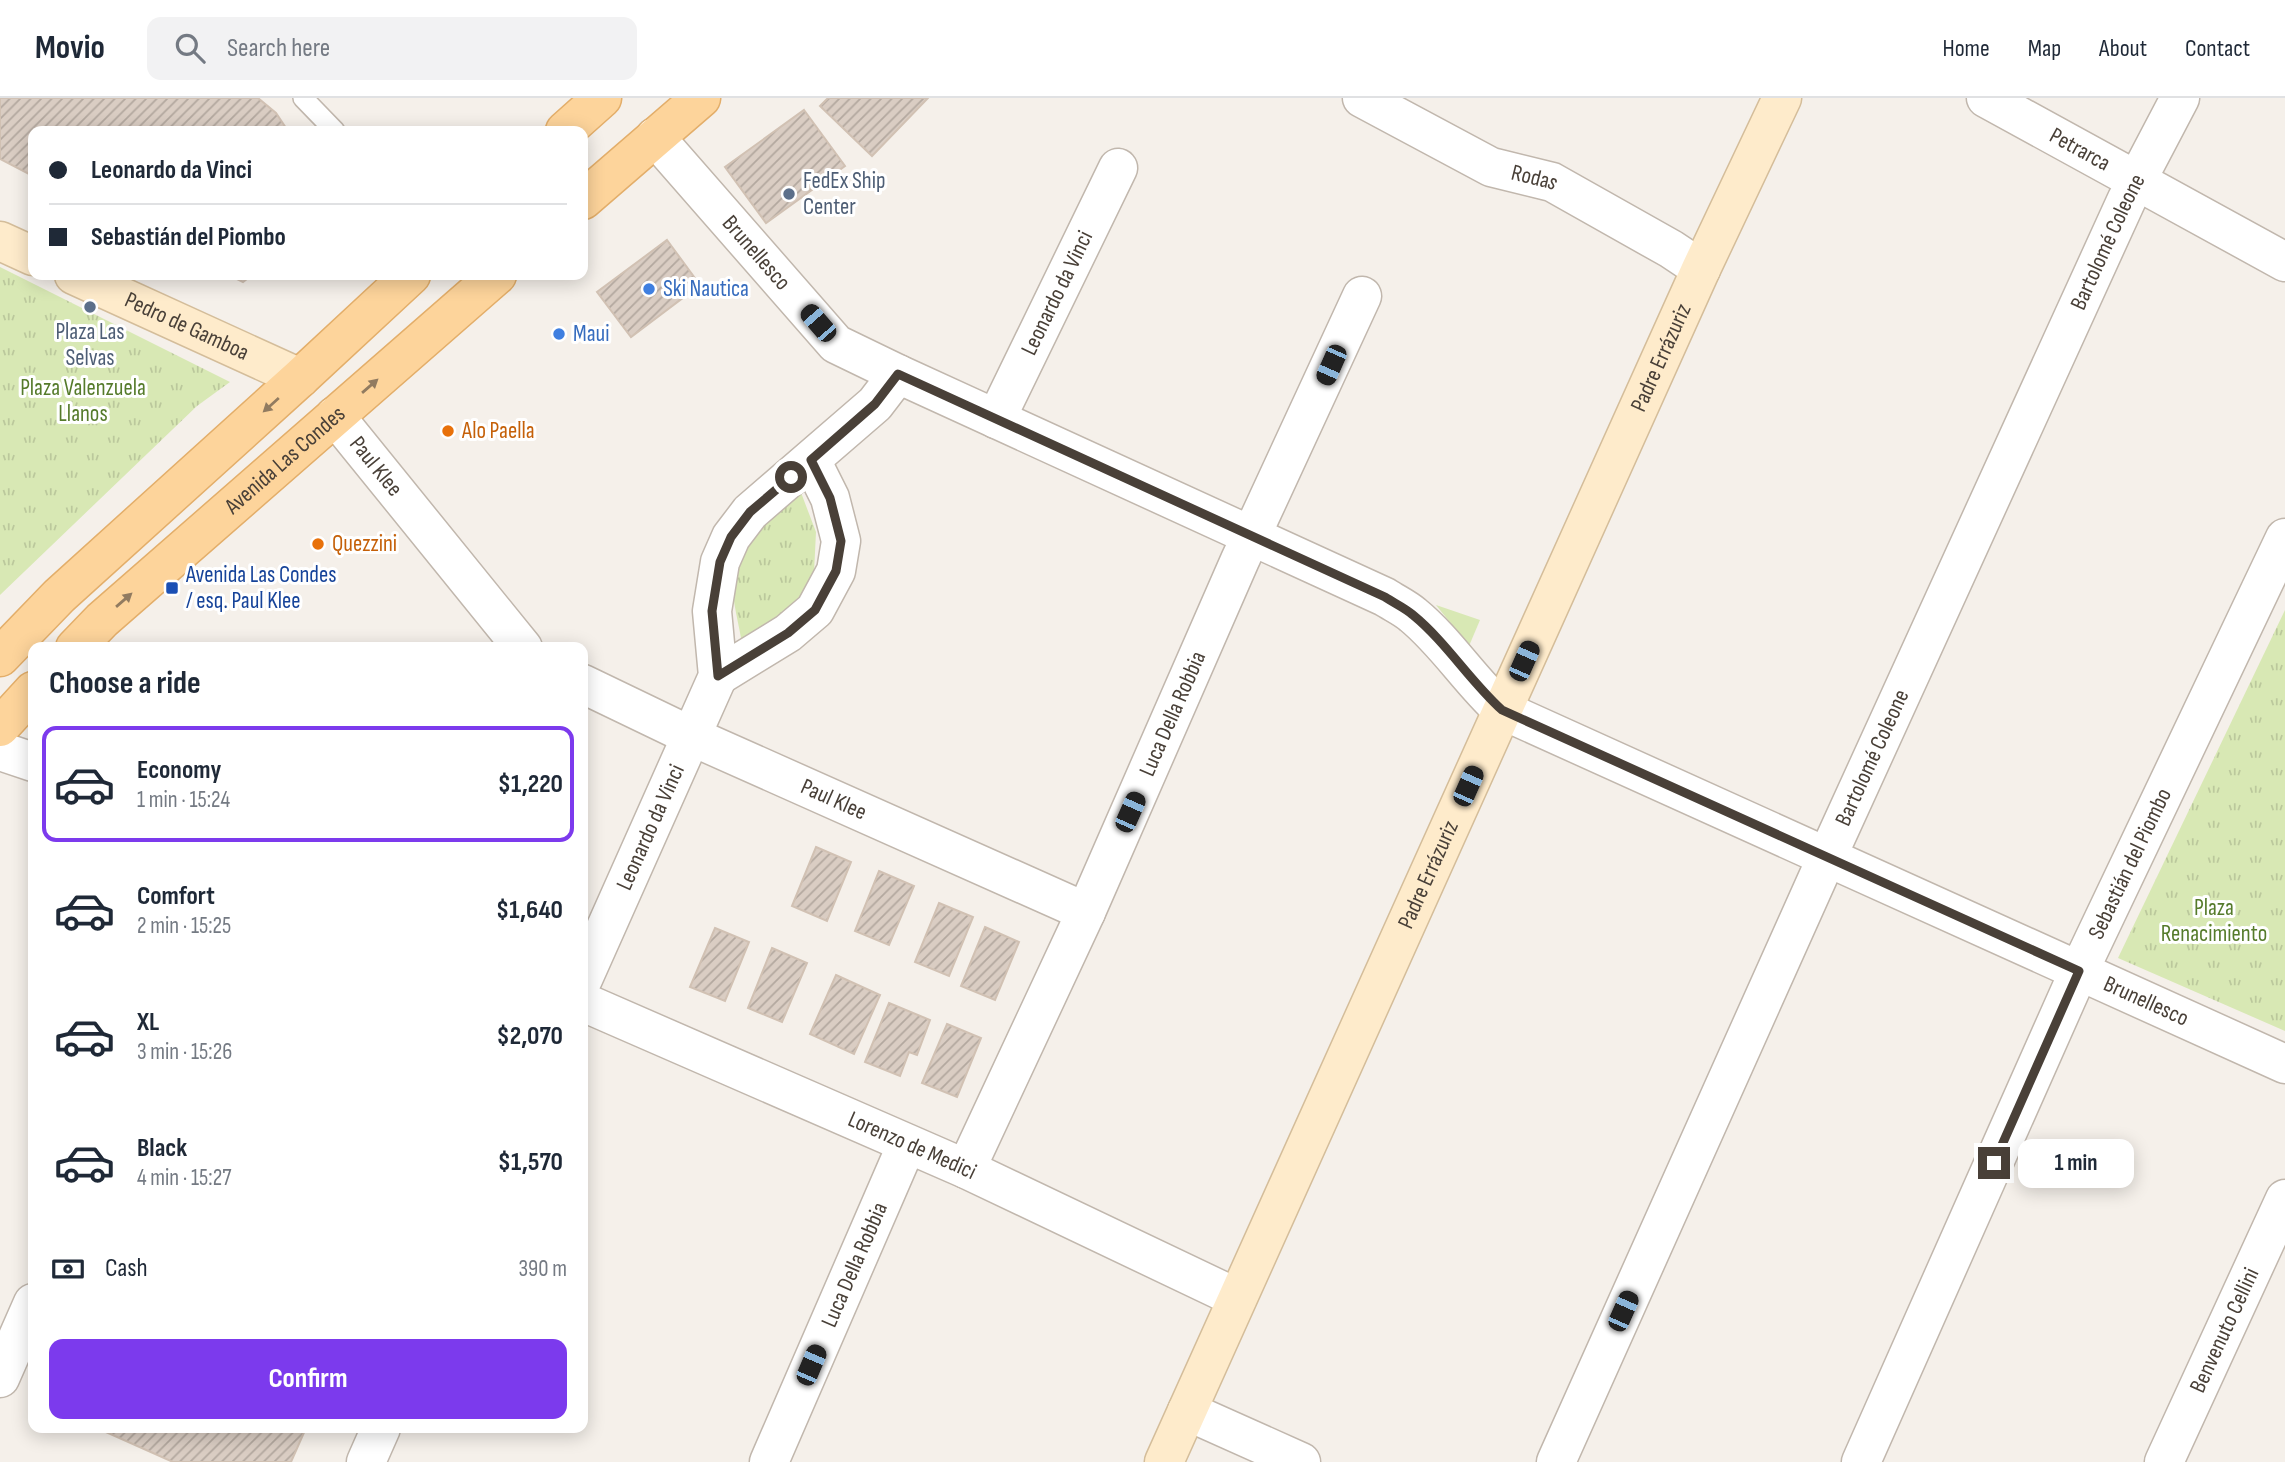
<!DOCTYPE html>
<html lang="en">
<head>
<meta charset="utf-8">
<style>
	:root { --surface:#fff; --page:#f2f2f3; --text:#1f2937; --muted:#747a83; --line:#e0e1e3; --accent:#7c3aed }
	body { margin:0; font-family:"Sofia Sans Condensed",sans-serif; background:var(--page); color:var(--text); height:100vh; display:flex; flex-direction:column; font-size:26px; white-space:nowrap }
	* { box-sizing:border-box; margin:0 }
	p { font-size:23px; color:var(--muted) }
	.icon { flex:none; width:38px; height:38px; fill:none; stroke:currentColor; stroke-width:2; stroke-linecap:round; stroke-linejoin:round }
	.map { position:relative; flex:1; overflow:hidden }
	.sheet { position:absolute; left:28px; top:544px; width:560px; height:791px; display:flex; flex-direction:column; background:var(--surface); border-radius:14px; box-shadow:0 4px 18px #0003 }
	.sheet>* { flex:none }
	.top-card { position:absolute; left:28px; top:28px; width:560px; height:154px; border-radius:14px; box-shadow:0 4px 18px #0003; display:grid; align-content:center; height:154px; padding:0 21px; background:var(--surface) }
	.end { position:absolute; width:32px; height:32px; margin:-16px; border:9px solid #494038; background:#fff; box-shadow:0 0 0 4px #fff }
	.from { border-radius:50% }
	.bubble { position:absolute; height:49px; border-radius:14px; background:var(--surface); box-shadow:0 4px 18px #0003; font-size:23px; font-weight:700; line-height:49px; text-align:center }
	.car { position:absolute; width:21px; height:42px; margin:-21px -10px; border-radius:9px; box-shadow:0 0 5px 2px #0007; background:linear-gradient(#222 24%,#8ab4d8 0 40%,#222 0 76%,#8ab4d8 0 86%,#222 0) }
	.top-card b { display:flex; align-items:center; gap:24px; height:66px; font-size:26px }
	.top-card b+b { border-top:2px solid var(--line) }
	.top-card i { width:18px; height:18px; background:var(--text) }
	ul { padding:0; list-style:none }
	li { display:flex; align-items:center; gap:21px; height:116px; margin:0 14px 10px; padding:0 7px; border:4px solid transparent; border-radius:14px }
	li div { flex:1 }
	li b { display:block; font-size:26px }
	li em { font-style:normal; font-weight:700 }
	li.on { border-color:var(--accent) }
	li>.icon { width:63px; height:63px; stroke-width:1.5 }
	h2 { padding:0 21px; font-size:32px; line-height:84px }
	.pay { display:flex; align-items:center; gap:18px; height:77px; padding:0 21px; font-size:26px }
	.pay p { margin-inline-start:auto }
	.button { display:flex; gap:14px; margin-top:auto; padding:14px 21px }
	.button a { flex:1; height:80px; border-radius:14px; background:var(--accent); color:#fff; font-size:28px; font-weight:700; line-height:80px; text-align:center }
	header { display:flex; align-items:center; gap:42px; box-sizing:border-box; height:98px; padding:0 35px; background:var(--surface); border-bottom:2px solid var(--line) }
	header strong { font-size:33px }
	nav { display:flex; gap:38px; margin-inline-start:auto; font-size:24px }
	.search { width:490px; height:63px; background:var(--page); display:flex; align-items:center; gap:18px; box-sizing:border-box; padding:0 24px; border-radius:14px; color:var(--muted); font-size:26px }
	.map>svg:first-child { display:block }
	.green { fill:#d8e8b4 }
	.park { fill:url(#park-tufts) }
	.building { fill:url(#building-hatch); stroke:#d1c1b3; stroke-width:2 }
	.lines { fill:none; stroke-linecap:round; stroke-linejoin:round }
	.lane-casing { stroke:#c1b7ad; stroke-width:22 }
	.street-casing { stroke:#c1b7ad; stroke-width:41 }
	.secondary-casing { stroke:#d4bd9a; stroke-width:41 }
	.primary-casing { stroke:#e3ae6a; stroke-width:41 }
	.lane { stroke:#fff; stroke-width:19 }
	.street { stroke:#fff; stroke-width:38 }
	.secondary { stroke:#feebcb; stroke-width:38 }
	.primary { stroke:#fdd49b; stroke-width:38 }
	.oneway { fill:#917b60 }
	.route { stroke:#494038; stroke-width:9 }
	.service-dot { fill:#5c6f8a; stroke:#fff; stroke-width:2.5 }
	.shop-dot { fill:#3f7fe0; stroke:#fff; stroke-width:2.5 }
	.food-dot { fill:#e8710a; stroke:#fff; stroke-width:2.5 }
	.transit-dot { fill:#1a4fb4; stroke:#fff; stroke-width:2.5 }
	.labels { text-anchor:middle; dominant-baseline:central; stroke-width:6; stroke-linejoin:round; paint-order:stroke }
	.street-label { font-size:23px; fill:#494038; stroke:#fff }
	.service-label { font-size:23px; fill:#4e5e75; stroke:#fff; text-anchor:start }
	.shop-label { font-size:23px; fill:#366cbe; stroke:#fff; text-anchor:start }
	.park-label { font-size:23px; fill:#557b2b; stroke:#fff }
	.food-label { font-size:23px; fill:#c56008; stroke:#fff; text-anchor:start }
	.transit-label { font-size:23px; fill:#164399; stroke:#fff; text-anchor:start }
</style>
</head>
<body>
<header>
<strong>Movio</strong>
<div class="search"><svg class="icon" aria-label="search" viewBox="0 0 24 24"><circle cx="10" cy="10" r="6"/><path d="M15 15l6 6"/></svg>Search here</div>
<nav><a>Home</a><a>Map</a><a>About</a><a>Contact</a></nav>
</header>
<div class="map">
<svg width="2285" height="1364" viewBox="0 0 2285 1364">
	<defs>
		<pattern id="park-tufts" width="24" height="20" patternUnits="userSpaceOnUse" patternTransform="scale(1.75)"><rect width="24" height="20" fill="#d8e8b4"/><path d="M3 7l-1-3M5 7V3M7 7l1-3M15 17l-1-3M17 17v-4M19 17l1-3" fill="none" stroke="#bbc89c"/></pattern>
		<pattern id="building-hatch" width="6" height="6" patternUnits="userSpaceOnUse" patternTransform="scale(1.75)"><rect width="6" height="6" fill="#dacdc3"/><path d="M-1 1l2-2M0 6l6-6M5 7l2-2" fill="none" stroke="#b3a89f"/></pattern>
	</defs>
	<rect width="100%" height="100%" fill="#f5f0ea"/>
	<path class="green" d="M1436,507L1480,522L1469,548Z"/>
	<g class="park">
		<path d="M0,169L230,284L197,308L0,497Z"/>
		<path d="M800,392L816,434L814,475L792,515L742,546C739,526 732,502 732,481C734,441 773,416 800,392Z"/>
		<path d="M2285,512V933L2118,860Z"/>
	</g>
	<g class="building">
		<path d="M0,0H258L276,15L288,33H33V78L0,61Z"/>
		<path d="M828,0H928L872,58L820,8Z"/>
		<path d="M804,12L845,68L766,125L725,69Z"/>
		<path d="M667,142L700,187L631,239L597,194Z"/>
		<path d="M229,177H252L243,184Z"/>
		<path d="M816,749L851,764L827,823L792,808Z"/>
		<path d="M879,773L914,788L889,847L855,833Z"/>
		<path d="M939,805L973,819L949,878L915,864Z"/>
		<path d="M985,829L1019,844L995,902L961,888Z"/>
		<path d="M715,830L749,844L725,903L690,889Z"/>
		<path d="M772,850L807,865L782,924L748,910Z"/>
		<path d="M836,877L880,897L854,956L810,936Z"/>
		<path d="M889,905L930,922L917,957L909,954L900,978L865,964Z"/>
		<path d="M947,926L981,940L957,999L922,985Z"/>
		<path d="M97,1330H306L291,1364H173Z"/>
	</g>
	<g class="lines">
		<g class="lane-casing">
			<path id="lane" d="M303,0L335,33"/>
		</g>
		<g class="street-casing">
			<g id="street">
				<path id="s1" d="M1362,0L1491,69L1552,84L1671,151L1701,171"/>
				<path id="s2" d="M1986,0L2285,164"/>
				<path id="s3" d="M655,39L836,246L898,276L1385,499C1394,505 1405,510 1413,517C1446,544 1470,583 1502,612L2285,966"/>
				<path id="s4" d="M335,318L523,550"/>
				<path id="s5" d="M996,321L1118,70"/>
				<path d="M718,578L788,535L815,512L836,473L841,443L830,400L811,362"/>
				<path id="s6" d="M583,586L691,638L1086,814"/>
				<path d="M0,653L33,664"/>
				<path id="s7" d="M583,881L718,578L712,513L720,464L731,439L750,414L875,306L898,276"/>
				<path id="s8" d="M583,904L966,1071L1237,1200"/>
				<path id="s9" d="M966,1071L1086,814L1240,462L1362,198"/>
				<path d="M0,1280L33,1205"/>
				<path d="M1187,1313L1301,1364"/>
				<path d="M366,1364L381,1330"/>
				<path id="s10" d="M769,1364L907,1046"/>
				<path id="s11" d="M1556,1364L1827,759L2127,101L2180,0"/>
				<path id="s12" d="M1861,1364L2079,873L2285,440"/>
				<path id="s13" d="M2164,1364L2285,1101"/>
			</g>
		</g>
		<g class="secondary-casing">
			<g id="secondary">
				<path d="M0,143L33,158"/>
				<path id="s14" d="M74,177L300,280"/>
				<path id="s15" d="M1164,1364L1701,171L1782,0"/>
			</g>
		</g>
		<g class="primary-casing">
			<g id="primary">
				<path d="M565,33L602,0"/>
				<path d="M583,102L701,0"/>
				<path id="s16" d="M75,550L102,522L497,177"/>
				<path d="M0,559L59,498L300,280L411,177"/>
				<path d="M0,629L33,593"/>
			</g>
		</g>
		<use href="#lane" class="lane"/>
		<use href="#street" class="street"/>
		<use href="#secondary" class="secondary"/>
		<use href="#primary" class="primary"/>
	</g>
	<defs><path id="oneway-solid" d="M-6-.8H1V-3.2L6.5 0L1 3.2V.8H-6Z" transform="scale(1.75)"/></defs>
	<g class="oneway">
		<use href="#oneway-solid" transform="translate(370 288) rotate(-41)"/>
		<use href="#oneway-solid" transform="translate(271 307) rotate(138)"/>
		<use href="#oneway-solid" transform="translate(124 502) rotate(-41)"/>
	</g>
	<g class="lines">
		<path class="route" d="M791,379L750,414L731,439L720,464L712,513L718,578L788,535L815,512L836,473L841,443L830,400L811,362L875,306L898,276L1385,499C1394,505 1405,510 1413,517C1446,544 1470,583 1502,612L2079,873L1994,1065"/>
	</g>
	<g class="service-dot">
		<circle cx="789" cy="96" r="7"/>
		<circle cx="90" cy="209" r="7"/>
	</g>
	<g class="shop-dot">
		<circle cx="649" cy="191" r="7"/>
		<circle cx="559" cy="236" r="7"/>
	</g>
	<g class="food-dot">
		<circle cx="448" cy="333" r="7"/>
		<circle cx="318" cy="446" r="7"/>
	</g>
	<rect class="transit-dot" x="165" y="483" width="14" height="14" rx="3.5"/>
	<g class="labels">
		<g class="street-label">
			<text stroke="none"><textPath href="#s2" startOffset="107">Petrarca</textPath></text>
			<text stroke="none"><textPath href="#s1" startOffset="191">Rodas</textPath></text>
			<text stroke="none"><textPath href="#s11" startOffset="1339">Bartolomé Coleone</textPath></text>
			<text stroke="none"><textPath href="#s3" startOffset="154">Brunellesco</textPath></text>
			<text stroke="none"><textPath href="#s5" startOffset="140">Leonardo da Vinci</textPath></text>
			<text stroke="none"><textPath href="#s14" startOffset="124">Pedro de Gamboa</textPath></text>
			<text stroke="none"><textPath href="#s15" startOffset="1211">Padre Errázuriz</textPath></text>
			<text stroke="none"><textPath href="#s16" startOffset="282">Avenida Las Condes</textPath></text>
			<text stroke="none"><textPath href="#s4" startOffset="65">Paul Klee</textPath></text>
			<text stroke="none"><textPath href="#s9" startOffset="500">Luca Della Robbia</textPath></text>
			<text stroke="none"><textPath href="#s11" startOffset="772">Bartolomé Coleone</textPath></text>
			<text stroke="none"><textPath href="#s6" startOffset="276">Paul Klee</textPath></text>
			<text stroke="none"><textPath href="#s7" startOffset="166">Leonardo da Vinci</textPath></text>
			<text stroke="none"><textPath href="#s12" startOffset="656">Sebastián del Piombo</textPath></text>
			<text stroke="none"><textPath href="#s15" startOffset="644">Padre Errázuriz</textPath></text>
			<text stroke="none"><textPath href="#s3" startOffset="1750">Brunellesco</textPath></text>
			<text stroke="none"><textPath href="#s8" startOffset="359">Lorenzo de Medici</textPath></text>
			<text stroke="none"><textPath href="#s10" startOffset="215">Luca Della Robbia</textPath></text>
			<text stroke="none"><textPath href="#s13" startOffset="145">Benvenuto Cellini</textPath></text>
		</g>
		<g class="service-label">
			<text x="803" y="83">FedEx Ship<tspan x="803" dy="26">Center</tspan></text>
			<text x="90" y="234" text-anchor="middle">Plaza Las<tspan x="90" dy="26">Selvas</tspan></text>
		</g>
		<g class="shop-label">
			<text x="663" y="191">Ski Nautica</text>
			<text x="573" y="236">Maui</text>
		</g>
		<g class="park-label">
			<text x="83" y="290">Plaza Valenzuela<tspan x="83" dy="26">Llanos</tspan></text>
			<text x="2214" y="810">Plaza<tspan x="2214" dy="26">Renacimiento</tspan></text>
		</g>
		<g class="food-label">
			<text x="462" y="333">Alo Paella</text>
			<text x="332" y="446">Quezzini</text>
		</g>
		<g class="transit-label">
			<text x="186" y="477">Avenida Las Condes<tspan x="186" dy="26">/ esq. Paul Klee</tspan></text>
		</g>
	</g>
</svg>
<i class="end from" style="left:791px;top:379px"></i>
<i class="end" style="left:1994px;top:1065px"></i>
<div class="bubble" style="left:2018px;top:1041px;width:116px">1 min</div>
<i class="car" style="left:818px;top:225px;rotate:319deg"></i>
<i class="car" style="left:1331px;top:267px;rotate:204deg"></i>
<i class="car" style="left:1524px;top:563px;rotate:24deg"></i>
<i class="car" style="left:1468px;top:688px;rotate:24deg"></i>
<i class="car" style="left:1130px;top:714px;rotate:24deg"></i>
<i class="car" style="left:1623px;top:1213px;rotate:24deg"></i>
<i class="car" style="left:811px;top:1267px;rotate:23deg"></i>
<div class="top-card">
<b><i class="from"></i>Leonardo da Vinci</b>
<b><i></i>Sebastián del Piombo</b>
</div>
<section class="sheet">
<h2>Choose a ride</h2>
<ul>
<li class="on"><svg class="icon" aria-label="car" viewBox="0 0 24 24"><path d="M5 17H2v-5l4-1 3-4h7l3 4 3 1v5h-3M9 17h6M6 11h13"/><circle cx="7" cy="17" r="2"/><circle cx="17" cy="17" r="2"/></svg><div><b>Economy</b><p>1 min · 15:24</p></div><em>$1,220</em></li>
<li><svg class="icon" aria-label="car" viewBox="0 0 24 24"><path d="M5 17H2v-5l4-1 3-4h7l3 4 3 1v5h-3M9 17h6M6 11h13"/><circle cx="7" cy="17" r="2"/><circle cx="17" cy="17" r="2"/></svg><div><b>Comfort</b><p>2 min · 15:25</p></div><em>$1,640</em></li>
<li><svg class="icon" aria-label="car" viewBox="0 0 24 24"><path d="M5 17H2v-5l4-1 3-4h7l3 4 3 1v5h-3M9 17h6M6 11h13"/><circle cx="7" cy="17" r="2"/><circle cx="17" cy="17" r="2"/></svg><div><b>XL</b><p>3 min · 15:26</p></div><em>$2,070</em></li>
<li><svg class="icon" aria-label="car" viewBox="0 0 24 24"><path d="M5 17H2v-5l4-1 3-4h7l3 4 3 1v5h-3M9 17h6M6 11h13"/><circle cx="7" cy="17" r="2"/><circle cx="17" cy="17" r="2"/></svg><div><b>Black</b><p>4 min · 15:27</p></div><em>$1,570</em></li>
</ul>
<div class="pay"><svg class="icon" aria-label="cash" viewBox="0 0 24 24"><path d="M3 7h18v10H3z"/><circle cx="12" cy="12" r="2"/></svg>Cash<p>390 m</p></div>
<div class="button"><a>Confirm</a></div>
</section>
</div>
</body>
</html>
